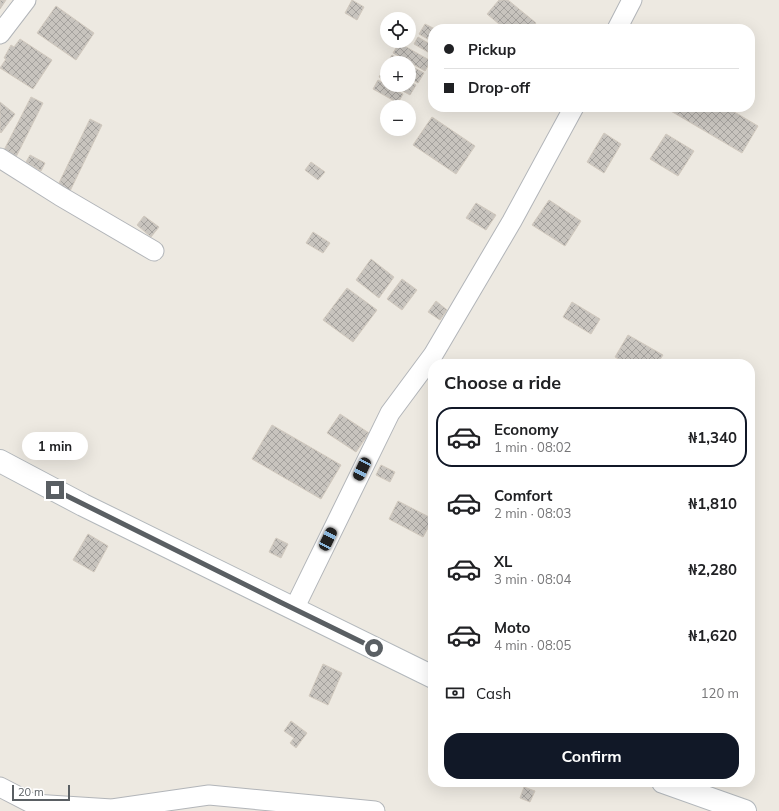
<!DOCTYPE html>
<html lang="en">
<head>
<meta charset="utf-8">
<style>
	:root { --surface:#fff; --page:#f2f2f2; --text:#202124; --muted:#757577; --line:#e0e0e0; --accent:#111827 }
	body { margin:0; font-family:Mulish,sans-serif; background:var(--page); color:var(--text); height:100vh; display:flex; flex-direction:column; font-size:15px; white-space:nowrap }
	* { box-sizing:border-box; margin:0 }
	p { font-size:13px; color:var(--muted) }
	.icon { flex:none; width:22px; height:22px; fill:none; stroke:currentColor; stroke-width:2; stroke-linecap:round; stroke-linejoin:round }
	.map { position:relative; flex:1; overflow:hidden }
	.drawer { position:absolute; left:428px; top:359px; width:327px; height:428px; display:flex; flex-direction:column; background:var(--surface); border-radius:16px; box-shadow:0 4px 16px #0002 }
	.drawer>* { flex:none }
	.hud { position:absolute; left:428px; top:24px; width:327px; height:88px; border-radius:16px; box-shadow:0 4px 16px #0002; display:grid; align-content:center; height:88px; padding:0 16px; background:var(--surface) }
	.controls { position:absolute; left:380px; top:12px; display:grid; gap:8px }
	.controls a { display:grid; place-items:center; width:36px; height:36px; border-radius:50%; background:var(--surface); box-shadow:0 4px 16px #0002; font-size:20px }
	.scale { position:absolute; left:12px; bottom:10px; width:58px; box-sizing:border-box; padding-left:4px; border:2px solid #5a5f63; border-top:0; font-size:11px; line-height:14px; white-space:nowrap; color:#5a5f63; -webkit-text-stroke:3px #fff; paint-order:stroke }
	.end { position:absolute; width:18px; height:18px; margin:-9px; border:5px solid #5a5f63; background:#fff; box-shadow:0 0 0 2px #fff }
	.from { border-radius:50% }
	.bubble { position:absolute; height:28px; border-radius:14px; background:var(--surface); box-shadow:0 4px 16px #0002; font-size:13px; font-weight:700; line-height:28px; text-align:center }
	.car { position:absolute; width:12px; height:24px; margin:-12px -6px; border-radius:5px; box-shadow:0 0 3px 1px #0007; background:linear-gradient(#222 24%,#8ab4d8 0 40%,#222 0 76%,#8ab4d8 0 86%,#222 0) }
	.hud b { display:flex; align-items:center; gap:14px; height:38px; font-size:15px }
	.hud b+b { border-top:1px solid var(--line) }
	.hud i { width:10px; height:10px; background:var(--text) }
	ul { padding:0; list-style:none }
	li { display:flex; align-items:center; gap:12px; height:60px; margin:0 8px 6px; padding:0 8px; border:2px solid transparent; border-radius:16px }
	li div { flex:1 }
	li b { display:block; font-size:15px }
	li em { font-style:normal; font-weight:700 }
	li.current { border-color:var(--accent) }
	li>.icon { width:36px; height:36px; stroke-width:1.5 }
	h2 { padding:0 16px; font-size:18px; line-height:48px }
	.pay { display:flex; align-items:center; gap:10px; height:44px; padding:0 16px; font-size:15px }
	.pay p { margin-inline-start:auto }
	.button { display:flex; gap:8px; margin-top:auto; padding:8px 16px }
	.button a { flex:1; height:46px; border-radius:16px; background:var(--accent); color:#fff; font-size:16px; font-weight:700; line-height:46px; text-align:center }
	.map>svg:first-child { display:block }
	.building { fill:url(#building-cross-hatch); stroke:#d2cabf }
	.lines { fill:none; stroke-linecap:round; stroke-linejoin:round }
	.street-casing { stroke:#b2b5b9; stroke-width:21 }
	.secondary-casing { stroke:#b3b8bc; stroke-width:24 }
	.street { stroke:#fff; stroke-width:19 }
	.secondary { stroke:#fff; stroke-width:22 }
	.route { stroke:#5a5f63; stroke-width:5 }
</style>
</head>
<body>
<div class="map">
<svg width="779" height="811" viewBox="0 0 779 811">
	<defs>
		<pattern id="building-cross-hatch" width="8" height="8" patternUnits="userSpaceOnUse"><rect width="8" height="8" fill="#c8c4be"/><path d="M0 0l8 8M0 8l8-8" fill="none" stroke="#a5a29e"/></pattern>
	</defs>
	<rect width="100%" height="100%" fill="#ede9e1"/>
	<g class="building">
		<path d="M0,0H6L0,9Z"/>
		<path d="M352,0L364,7L357,20L345,13Z"/>
		<path d="M499,0H508L536,23L531,29H505L487,14Z"/>
		<path d="M56,6L94,33L76,60L37,33Z"/>
		<path d="M425,24L435,29H433V42L419,34Z"/>
		<path d="M418,37L433,46V55L414,44Z"/>
		<path d="M20,39L52,60L33,89L0,68L6,59L4,58L11,45L14,47Z"/>
		<path d="M399,43L431,61L425,71L393,53Z"/>
		<path d="M392,55L406,63H387Z"/>
		<path d="M409,65L424,73L418,83L409,78Z"/>
		<path d="M385,67L387,69V82L379,77Z"/>
		<path d="M378,80L403,94L398,103L373,89Z"/>
		<path d="M409,81L416,85L410,95L392,85H409Z"/>
		<path d="M31,97L43,103L14,161L2,154Z"/>
		<path d="M0,102L15,114L1,133L0,132Z"/>
		<path d="M664,107H726L758,126L742,153Z"/>
		<path d="M432,117L475,146L456,174L413,145Z"/>
		<path d="M90,119L102,125L70,191L58,185Z"/>
		<path d="M604,133L621,144L604,173L587,162Z"/>
		<path d="M666,134L694,151L678,176L650,159Z"/>
		<path d="M30,155L45,163L41,171L26,162Z"/>
		<path d="M311,162L325,172L318,180L305,170Z"/>
		<path d="M549,200L581,221L565,246L532,225Z"/>
		<path d="M476,203L496,215L486,230L466,218Z"/>
		<path d="M144,216L159,227L151,237L137,225Z"/>
		<path d="M313,232L330,243L323,253L306,243Z"/>
		<path d="M371,259L394,277L379,298L356,280Z"/>
		<path d="M402,279L417,290L402,310L387,299Z"/>
		<path d="M347,288L377,310L353,342L323,320Z"/>
		<path d="M436,301L447,310L440,320L428,312Z"/>
		<path d="M572,302L600,319L591,334L563,317Z"/>
		<path d="M628,335L663,355L657,364H627L615,357Z"/>
		<path d="M340,414L369,433L356,452L327,433Z"/>
		<path d="M272,425L341,465L321,499L252,459Z"/>
		<path d="M381,465L395,472L390,482L376,475Z"/>
		<path d="M398,501L433,519L423,537L389,519Z"/>
		<path d="M88,534L108,546L94,572L73,560Z"/>
		<path d="M276,538L288,544L281,558L269,552Z"/>
		<path d="M323,664L342,673L328,705L309,696Z"/>
		<path d="M291,721L307,733L296,748L290,743L294,738L284,731Z"/>
		<path d="M524,787L535,791L530,802L520,798Z"/>
	</g>
	<g class="lines">
		<g class="street-casing">
			<g id="street">
				<path d="M617,29L632,0"/>
				<path d="M0,34L26,0"/>
				<path d="M0,158L60,196L154,251"/>
				<path d="M294,609L390,413L433,355L512,221L574,107"/>
				<path d="M0,787L33,804L112,809L209,795L375,811"/>
			</g>
		</g>
		<g class="secondary-casing">
			<g id="secondary">
				<path d="M0,461L83,505L433,677"/>
				<path d="M663,782L745,811"/>
			</g>
		</g>
		<use href="#street" class="street"/>
		<use href="#secondary" class="secondary"/>
	</g>
	<g class="lines">
		<path class="route" d="M55,490L280,602L374,648"/>
	</g>
</svg>
<div class="controls">
<a><svg class="icon" aria-label="locate" viewBox="0 0 24 24"><circle cx="12" cy="12" r="6"/><path d="M12 2v4M12 18v4M2 12h4M18 12h4"/></svg></a>
<a>+</a>
<a>−</a>
</div>
<div class="scale">20 m</div>
<i class="end from" style="left:374px;top:648px"></i>
<i class="end" style="left:55px;top:490px"></i>
<div class="bubble" style="left:22px;top:432px;width:66px">1 min</div>
<i class="car" style="left:362px;top:469px;rotate:206deg"></i>
<i class="car" style="left:328px;top:539px;rotate:26deg"></i>
<div class="hud">
<b><i class="from"></i>Pickup</b>
<b><i></i>Drop-off</b>
</div>
<section class="drawer">
<h2>Choose a ride</h2>
<ul>
<li class="current"><svg class="icon" aria-label="car" viewBox="0 0 24 24"><path d="M5 17H2v-5l4-1 3-4h7l3 4 3 1v5h-3M9 17h6M6 11h13"/><circle cx="7" cy="17" r="2"/><circle cx="17" cy="17" r="2"/></svg><div><b>Economy</b><p>1 min · 08:02</p></div><em>₦1,340</em></li>
<li><svg class="icon" aria-label="car" viewBox="0 0 24 24"><path d="M5 17H2v-5l4-1 3-4h7l3 4 3 1v5h-3M9 17h6M6 11h13"/><circle cx="7" cy="17" r="2"/><circle cx="17" cy="17" r="2"/></svg><div><b>Comfort</b><p>2 min · 08:03</p></div><em>₦1,810</em></li>
<li><svg class="icon" aria-label="car" viewBox="0 0 24 24"><path d="M5 17H2v-5l4-1 3-4h7l3 4 3 1v5h-3M9 17h6M6 11h13"/><circle cx="7" cy="17" r="2"/><circle cx="17" cy="17" r="2"/></svg><div><b>XL</b><p>3 min · 08:04</p></div><em>₦2,280</em></li>
<li><svg class="icon" aria-label="car" viewBox="0 0 24 24"><path d="M5 17H2v-5l4-1 3-4h7l3 4 3 1v5h-3M9 17h6M6 11h13"/><circle cx="7" cy="17" r="2"/><circle cx="17" cy="17" r="2"/></svg><div><b>Moto</b><p>4 min · 08:05</p></div><em>₦1,620</em></li>
</ul>
<div class="pay"><svg class="icon" aria-label="cash" viewBox="0 0 24 24"><path d="M3 7h18v10H3z"/><circle cx="12" cy="12" r="2"/></svg>Cash<p>120 m</p></div>
<div class="button"><a>Confirm</a></div>
</section>
</div>
</body>
</html>
